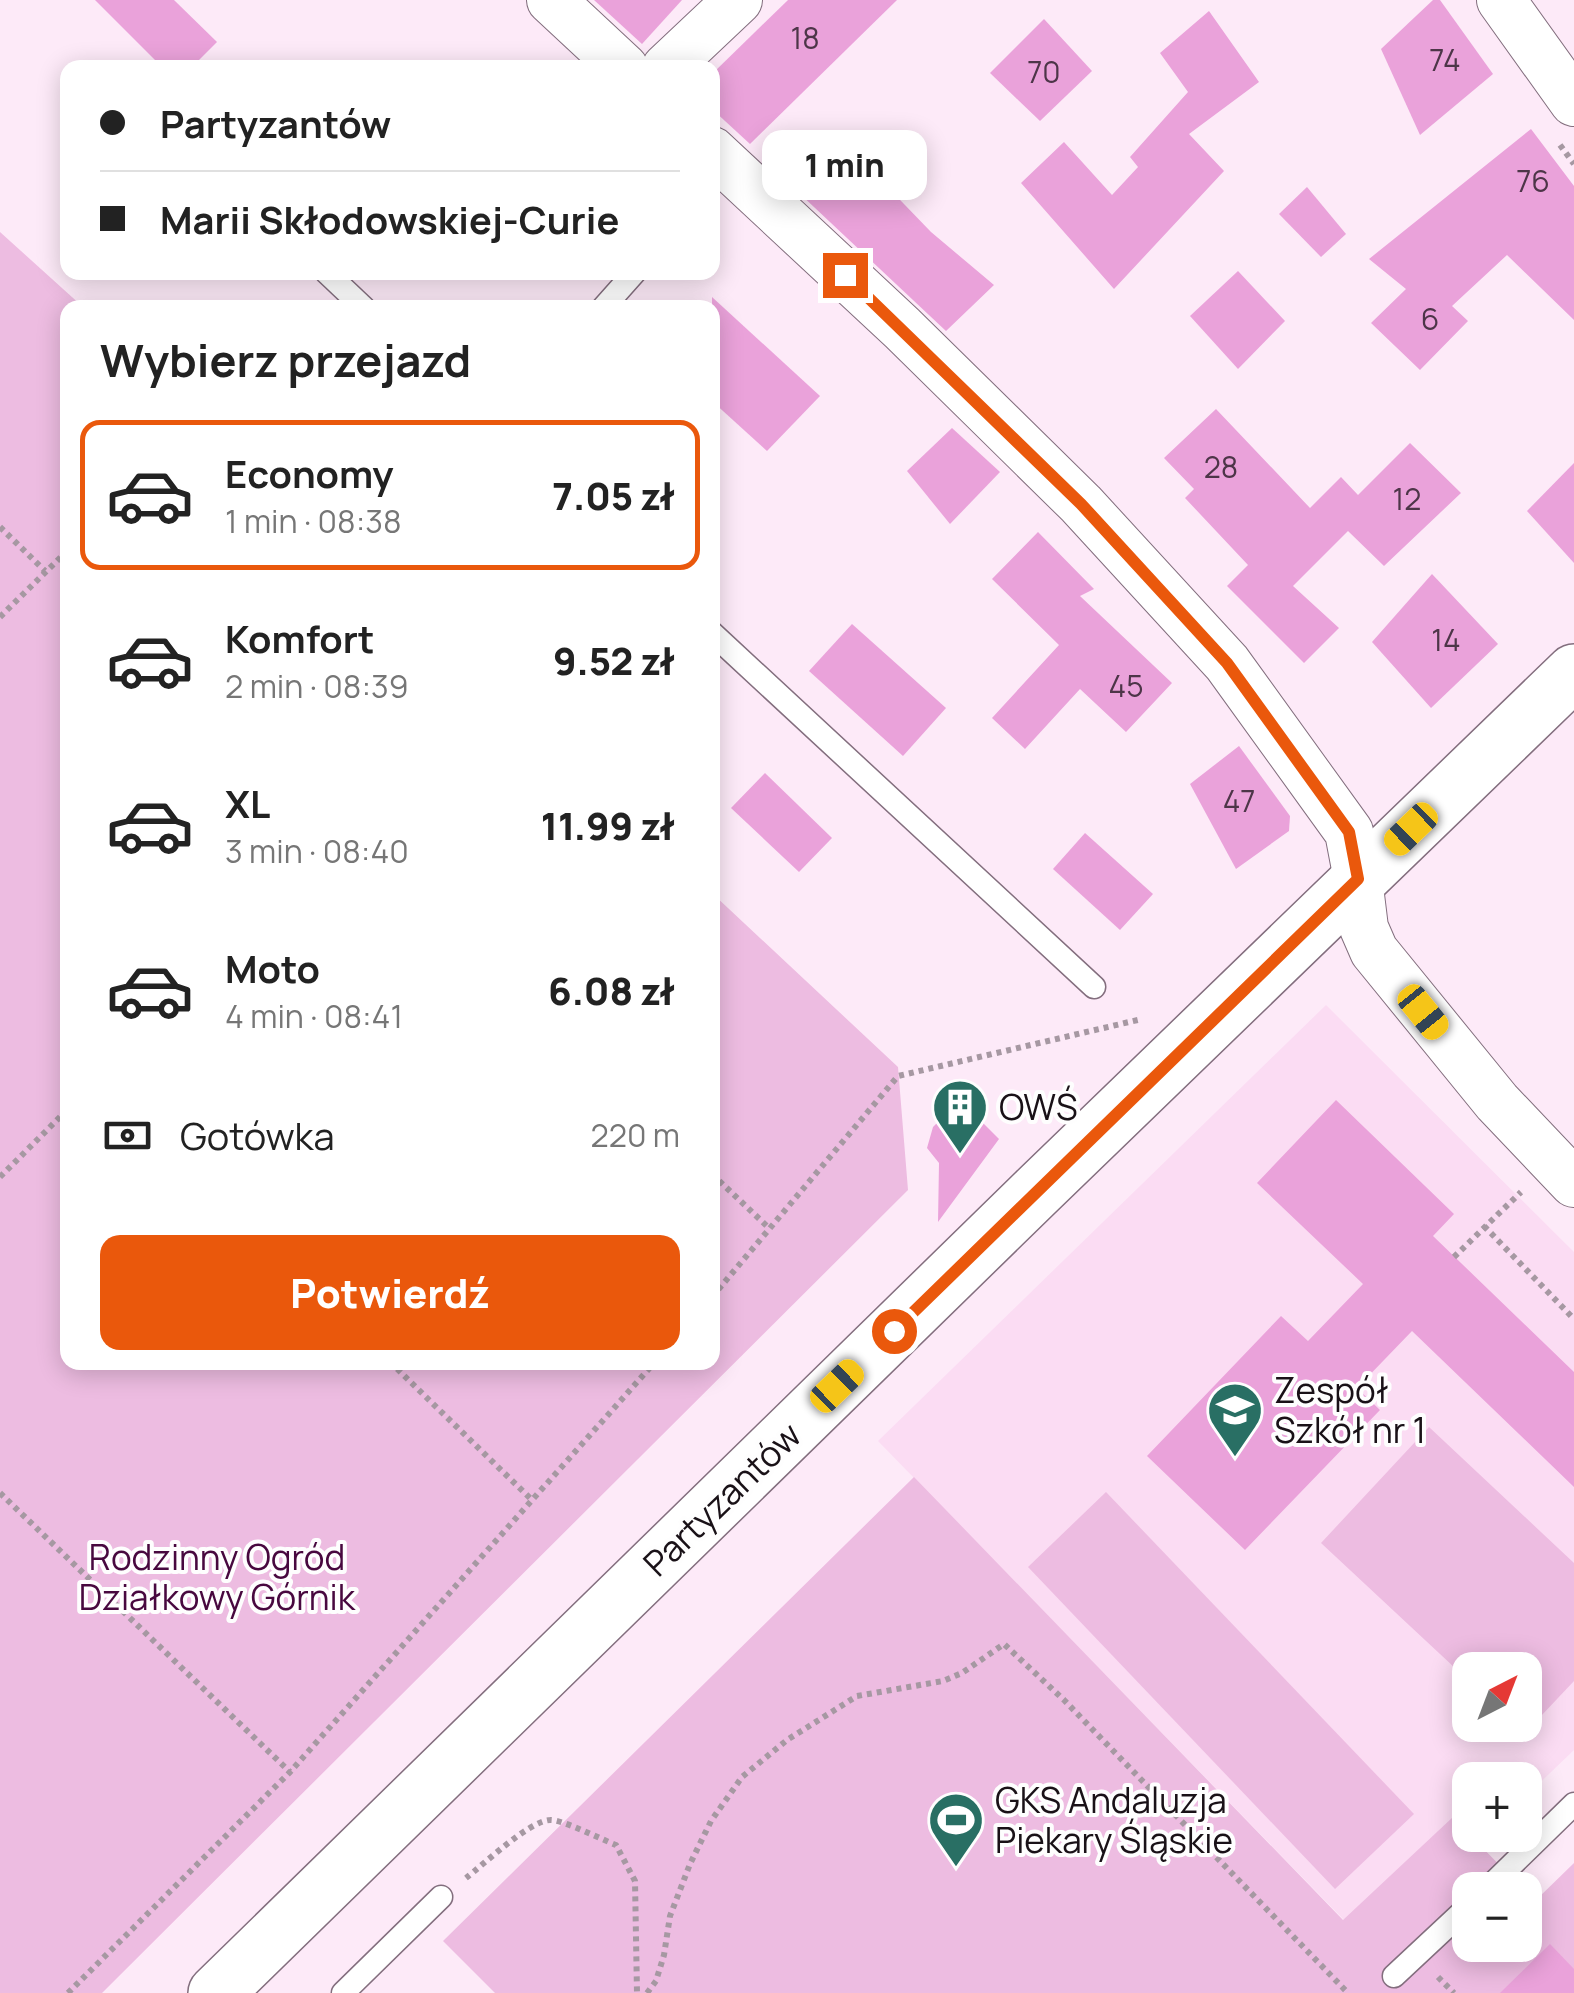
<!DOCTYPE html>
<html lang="pl">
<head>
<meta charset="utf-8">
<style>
	:root { --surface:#fff; --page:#f6f6f6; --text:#222; --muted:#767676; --line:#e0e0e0; --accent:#ea580c }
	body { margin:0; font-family:Manrope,sans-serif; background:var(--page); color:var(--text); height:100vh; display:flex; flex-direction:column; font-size:38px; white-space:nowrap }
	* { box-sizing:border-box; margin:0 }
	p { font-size:32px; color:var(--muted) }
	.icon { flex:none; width:55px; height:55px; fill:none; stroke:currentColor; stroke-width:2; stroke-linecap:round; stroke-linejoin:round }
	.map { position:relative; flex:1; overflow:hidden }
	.panel { position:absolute; left:60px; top:300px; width:660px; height:1070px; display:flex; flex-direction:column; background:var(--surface); border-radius:20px; box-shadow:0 5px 25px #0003 }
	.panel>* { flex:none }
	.hud { position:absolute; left:60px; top:60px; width:660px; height:220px; border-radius:20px; box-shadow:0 5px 25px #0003; display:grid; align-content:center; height:220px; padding:0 40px; background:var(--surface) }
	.needle { width:65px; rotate:42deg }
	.fabs { position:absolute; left:1452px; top:1652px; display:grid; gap:20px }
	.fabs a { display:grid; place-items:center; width:90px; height:90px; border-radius:20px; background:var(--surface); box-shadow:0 5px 25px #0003; font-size:50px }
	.end { position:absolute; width:45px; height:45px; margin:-22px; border:12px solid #ea580c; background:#fff; box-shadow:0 0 0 5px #fff }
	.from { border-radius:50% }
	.bubble { position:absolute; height:70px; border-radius:20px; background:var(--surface); box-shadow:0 5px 25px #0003; font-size:32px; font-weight:800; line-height:70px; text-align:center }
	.car { position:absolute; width:30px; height:60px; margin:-30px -15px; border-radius:12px; box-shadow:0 0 8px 2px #0007; background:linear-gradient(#f5c518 24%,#345 0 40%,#f5c518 0 76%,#345 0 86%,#f5c518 0) }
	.hud b { display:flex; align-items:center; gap:35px; height:95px; font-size:38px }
	.hud b+b { border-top:2px solid var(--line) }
	.hud i { width:25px; height:25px; background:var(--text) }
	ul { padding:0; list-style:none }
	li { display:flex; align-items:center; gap:30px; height:150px; margin:0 20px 15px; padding:0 20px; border:5px solid transparent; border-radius:20px }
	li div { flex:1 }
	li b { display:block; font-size:38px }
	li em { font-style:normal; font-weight:800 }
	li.active { border-color:var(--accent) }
	li>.icon { width:90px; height:90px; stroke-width:1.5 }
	h2 { padding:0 40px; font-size:45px; line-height:120px }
	.pay { display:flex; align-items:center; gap:25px; height:110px; padding:0 40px; font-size:38px }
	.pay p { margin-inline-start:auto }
	.button { display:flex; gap:20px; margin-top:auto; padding:20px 40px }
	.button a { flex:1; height:115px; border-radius:20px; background:var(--accent); color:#fff; font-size:40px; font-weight:800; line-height:115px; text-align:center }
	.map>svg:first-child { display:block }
	.built { fill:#fbdcf3; fill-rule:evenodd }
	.green { fill:#edbce1 }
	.building { fill:#eaa2da }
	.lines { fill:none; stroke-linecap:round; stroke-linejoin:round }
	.lane-casing { stroke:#836e7e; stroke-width:25 }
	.street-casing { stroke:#836e7e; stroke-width:50 }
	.secondary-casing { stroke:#836e7e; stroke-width:58 }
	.path { stroke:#a698a2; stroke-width:6; stroke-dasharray:5 5; stroke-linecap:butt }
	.lane { stroke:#fff; stroke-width:22 }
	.street { stroke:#fff; stroke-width:48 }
	.secondary { stroke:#fff; stroke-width:55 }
	.route { stroke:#ea580c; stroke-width:12 }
	.labels { text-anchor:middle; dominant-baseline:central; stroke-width:8; stroke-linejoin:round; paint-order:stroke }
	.number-label { font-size:30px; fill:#4d3548 }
	.poi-label { font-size:35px; fill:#191117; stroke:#fefefe; text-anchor:start }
	.street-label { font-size:35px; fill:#191117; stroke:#fefefe }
	.park-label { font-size:35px; fill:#48083f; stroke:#fefefe }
</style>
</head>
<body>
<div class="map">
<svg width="1574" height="1993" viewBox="0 0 1574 1993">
	<rect width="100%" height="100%" fill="#fdeaf8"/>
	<path class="built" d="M1326,1005L1574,1252V1750L1525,1797V1780H1470V1832L1454,1816L1344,1920L878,1441ZM1470,1670H1525V1725H1470Z"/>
	<g class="green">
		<path d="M0,232L83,307L68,308V1362H712L713,894L898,1067L908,1190L102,1993H0Z"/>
		<path d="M1429,1427L1574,1563V1681L1525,1733L1516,1725H1525V1670H1470V1682L1321,1543Z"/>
		<path d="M914,1477L1343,1920L1454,1816L1470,1835L1524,1890H1470V1945H1525V1891L1535,1901L1574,1863V1993H495L443,1941Z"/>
		<path d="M1106,1492L1414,1814L1335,1889L1028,1567Z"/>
	</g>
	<g class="building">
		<path d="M95,0H174L217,42L191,68H163Z"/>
		<path d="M594,0H682L642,44Z"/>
		<path d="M788,0H897L750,144L712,109V74Z"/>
		<path d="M1433,0H1440L1493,74L1420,135L1381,49Z"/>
		<path d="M1209,11L1259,82L1189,134L1224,171L1114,289L1021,183L1064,142L1112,195L1138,167L1130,157L1188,92L1160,53Z"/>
		<path d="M1044,19L1092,71L1040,121L990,73Z"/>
		<path d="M1531,129L1574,186V320L1507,255L1452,306L1468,321L1420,370L1371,323L1406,289L1369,259Z"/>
		<path d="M865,133L890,158L876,175L931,232L994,285L946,331L798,192Z"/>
		<path d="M1307,187L1346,234L1321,257L1279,214Z"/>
		<path d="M1238,271L1285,321L1238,369L1190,316Z"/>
		<path d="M712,297L820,396L767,451L712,401Z"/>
		<path d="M1216,409L1310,508L1341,477L1358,495L1410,443L1461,493L1384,566L1348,531L1293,586L1339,628L1304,663L1227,586L1248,565L1185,498L1194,489L1164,458Z"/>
		<path d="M952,428L1000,472L950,524L907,471Z"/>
		<path d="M1574,463V563L1527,511Z"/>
		<path d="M1038,532L1094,589L1080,596L1172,683L1126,732L1080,689L1025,749L992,718L1059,645L992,579Z"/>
		<path d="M1432,574L1498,644L1431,708L1372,642Z"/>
		<path d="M852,624L946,708L903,756L809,671Z"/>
		<path d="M1239,746L1290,816L1289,831L1236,869L1190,784Z"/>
		<path d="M765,773L832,838L799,872L731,808Z"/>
		<path d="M1085,833L1153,894L1120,930L1053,869Z"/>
		<path d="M960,1100L999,1139L938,1222L939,1163L927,1148L933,1127Z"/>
		<path d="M1336,1100L1454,1214L1433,1236L1574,1372V1487L1412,1331L1357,1388L1380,1410L1245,1550L1147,1456L1281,1316L1308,1341L1363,1284L1257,1183Z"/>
		<path d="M1550,1944L1574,1969V1993H1500Z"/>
	</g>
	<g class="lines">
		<g class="lane-casing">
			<g id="lane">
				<path d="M326,272L364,308"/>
				<path d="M603,308L635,272"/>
				<path d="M712,633L1094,987"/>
				<path d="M1486,1890L1574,1804"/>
				<path d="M1394,1976L1470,1905"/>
				<path d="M343,1993L441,1897"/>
			</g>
		</g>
		<g class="street-casing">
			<g id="street">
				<path d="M551,0L624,68"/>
				<path d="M1501,0L1574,102"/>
				<path d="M666,68L738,0"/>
				<path d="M712,151L902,328L1081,504L1227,663L1349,832L1358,879L1364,928L1374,951L1497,1102L1574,1183"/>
			</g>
		</g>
		<g class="secondary-casing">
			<path id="secondary" d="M216,1993L1035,1193L1574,672"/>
		</g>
		<g class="path">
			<path d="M1560,145L1574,164"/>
			<path d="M0,527L45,571"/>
			<path d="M0,617L68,550"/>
			<path d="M712,1174L770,1229"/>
			<path d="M0,1177L68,1109"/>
			<path d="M1484,1226L1574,1319"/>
			<path d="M1454,1257L1521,1192"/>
			<path d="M712,1297L898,1076L1142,1019"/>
			<path d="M390,1362L533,1501"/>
			<path d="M0,1493L290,1772"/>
			<path d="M466,1878C484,1864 529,1821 550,1820C561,1819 603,1840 616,1845L635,1881L637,1993"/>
			<path d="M1438,1977L1454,1993"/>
			<path d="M68,1993L290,1772L655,1362"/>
			<path d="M647,1993L656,1981L664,1955L670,1916L690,1864L711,1821L742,1777L787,1740L857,1696L943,1681L962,1673L1004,1644L1064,1700L1348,1993"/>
		</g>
		<use href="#lane" class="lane"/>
		<use href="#street" class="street"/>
		<use href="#secondary" class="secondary"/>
	</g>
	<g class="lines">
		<path class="route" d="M845,275L1081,504L1227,663L1349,832L1358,879L894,1331"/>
	</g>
	<defs>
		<g id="building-pin" transform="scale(2.875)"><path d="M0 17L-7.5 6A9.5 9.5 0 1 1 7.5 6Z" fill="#296f64" stroke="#fefefe"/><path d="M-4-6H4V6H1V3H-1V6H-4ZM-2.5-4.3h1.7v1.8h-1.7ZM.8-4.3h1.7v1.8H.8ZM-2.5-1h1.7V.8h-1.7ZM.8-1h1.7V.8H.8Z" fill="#fff"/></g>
		<g id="school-pin" transform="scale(2.875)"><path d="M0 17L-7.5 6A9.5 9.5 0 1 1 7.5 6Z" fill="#296f64" stroke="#fefefe"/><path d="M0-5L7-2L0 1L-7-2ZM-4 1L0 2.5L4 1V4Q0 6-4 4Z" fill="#fff"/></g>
		<g id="stadium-pin" transform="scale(2.875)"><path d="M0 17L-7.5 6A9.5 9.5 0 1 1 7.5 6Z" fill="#296f64" stroke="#fefefe"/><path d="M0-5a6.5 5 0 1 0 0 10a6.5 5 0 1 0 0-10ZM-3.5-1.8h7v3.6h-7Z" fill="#fff"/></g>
	</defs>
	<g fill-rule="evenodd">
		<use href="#building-pin" x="960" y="1107"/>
		<use href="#school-pin" x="1235" y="1410"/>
		<use href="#stadium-pin" x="956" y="1820"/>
	</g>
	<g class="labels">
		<g class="number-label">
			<text x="805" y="37">18</text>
			<text x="1445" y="59">74</text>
			<text x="1044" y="71">70</text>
			<text x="1533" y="180">76</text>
			<text x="1430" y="318">6</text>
			<text x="1221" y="466">28</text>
			<text x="1407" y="498">12</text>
			<text x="1446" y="639">14</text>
			<text x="1126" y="685">45</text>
			<text x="1239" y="800">47</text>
		</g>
		<g class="poi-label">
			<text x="999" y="1107">OWŚ</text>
			<text x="1274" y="1390">Zespół<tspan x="1274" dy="40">Szkół nr 1</tspan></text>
			<text x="995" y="1800">GKS Andaluzja<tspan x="995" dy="40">Piekary Śląskie</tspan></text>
		</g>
		<g class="street-label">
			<text transform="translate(722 1499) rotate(-44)">Partyzantów</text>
		</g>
		<g class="park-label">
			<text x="217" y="1557">Rodzinny Ogród<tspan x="217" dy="40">Działkowy Górnik</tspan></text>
		</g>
	</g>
</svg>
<div class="fabs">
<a><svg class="needle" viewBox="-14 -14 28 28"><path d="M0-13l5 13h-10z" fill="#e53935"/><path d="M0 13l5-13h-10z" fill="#767676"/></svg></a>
<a>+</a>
<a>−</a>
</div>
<i class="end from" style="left:894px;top:1331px"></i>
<i class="end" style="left:845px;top:275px"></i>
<div class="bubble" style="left:762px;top:130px;width:165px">1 min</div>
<i class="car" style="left:1411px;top:829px;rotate:226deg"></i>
<i class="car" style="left:1423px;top:1012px;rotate:141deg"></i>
<i class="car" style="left:837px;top:1386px;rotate:46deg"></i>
<div class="hud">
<b><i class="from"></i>Partyzantów</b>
<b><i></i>Marii Skłodowskiej-Curie</b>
</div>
<section class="panel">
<h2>Wybierz przejazd</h2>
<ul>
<li class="active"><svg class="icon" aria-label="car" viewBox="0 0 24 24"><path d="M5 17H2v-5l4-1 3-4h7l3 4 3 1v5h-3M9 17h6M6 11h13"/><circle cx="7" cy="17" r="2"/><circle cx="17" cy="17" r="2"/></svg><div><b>Economy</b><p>1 min · 08:38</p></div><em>7.05 zł</em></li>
<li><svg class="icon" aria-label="car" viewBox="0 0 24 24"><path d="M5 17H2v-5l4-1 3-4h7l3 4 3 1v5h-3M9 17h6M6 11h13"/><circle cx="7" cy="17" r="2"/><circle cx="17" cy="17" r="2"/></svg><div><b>Komfort</b><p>2 min · 08:39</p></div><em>9.52 zł</em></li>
<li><svg class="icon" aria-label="car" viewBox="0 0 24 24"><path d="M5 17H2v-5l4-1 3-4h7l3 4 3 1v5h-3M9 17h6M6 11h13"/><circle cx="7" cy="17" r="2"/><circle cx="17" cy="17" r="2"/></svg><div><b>XL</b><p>3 min · 08:40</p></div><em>11.99 zł</em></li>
<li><svg class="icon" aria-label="car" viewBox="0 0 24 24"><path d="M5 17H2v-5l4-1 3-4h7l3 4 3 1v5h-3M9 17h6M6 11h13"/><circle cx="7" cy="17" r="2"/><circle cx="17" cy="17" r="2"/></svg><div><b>Moto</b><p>4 min · 08:41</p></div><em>6.08 zł</em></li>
</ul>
<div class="pay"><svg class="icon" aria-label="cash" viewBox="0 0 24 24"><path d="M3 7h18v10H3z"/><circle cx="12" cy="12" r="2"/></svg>Gotówka<p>220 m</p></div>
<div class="button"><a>Potwierdź</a></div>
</section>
</div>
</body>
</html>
